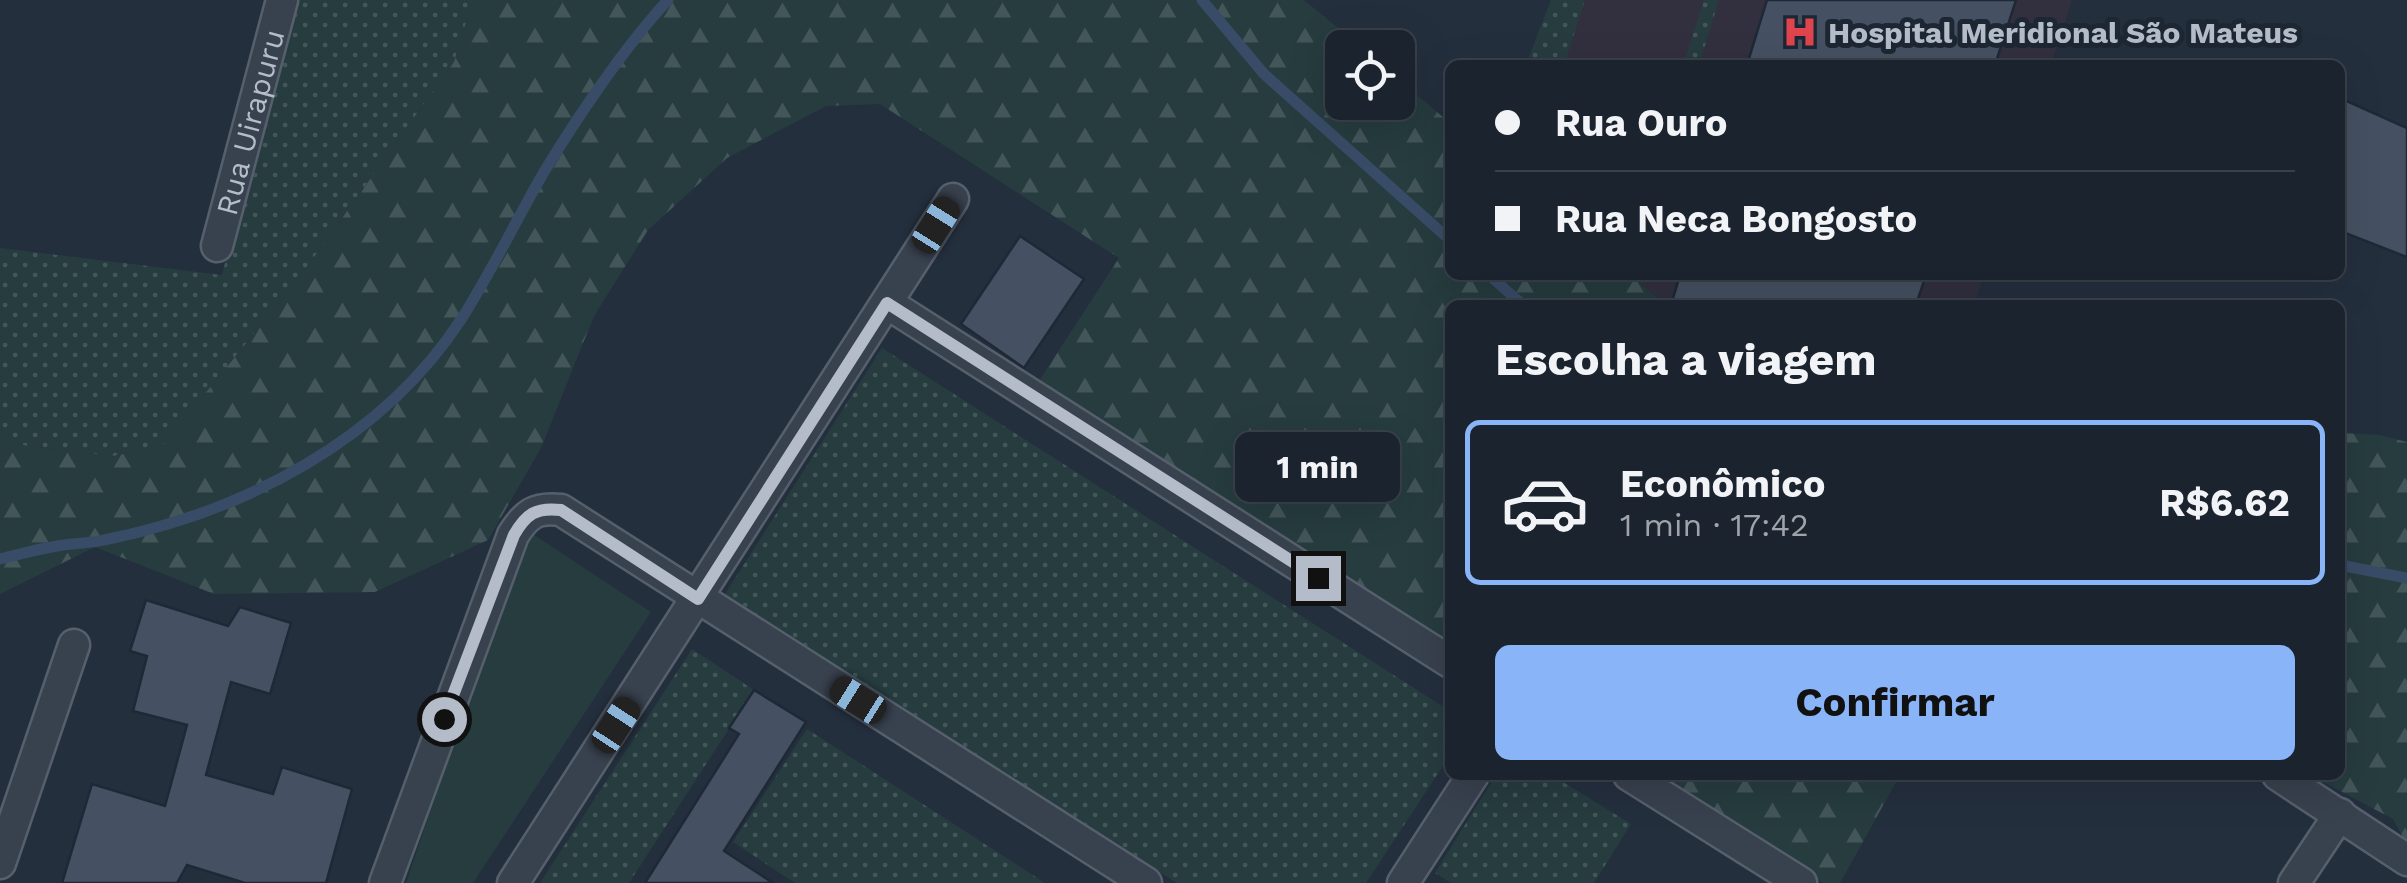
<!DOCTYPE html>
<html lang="pt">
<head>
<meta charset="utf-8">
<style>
	:root { --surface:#1b232e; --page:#282f3a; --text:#f1f3f6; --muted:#a0a4aa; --line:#39404a; --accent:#8ab4f8 }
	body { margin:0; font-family:"Work Sans",sans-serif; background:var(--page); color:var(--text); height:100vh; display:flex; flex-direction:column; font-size:38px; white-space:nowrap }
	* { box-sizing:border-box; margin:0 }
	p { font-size:32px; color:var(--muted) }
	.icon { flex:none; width:55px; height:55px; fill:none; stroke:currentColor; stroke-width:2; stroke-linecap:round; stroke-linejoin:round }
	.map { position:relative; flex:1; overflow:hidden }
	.side { position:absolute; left:1445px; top:300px; width:900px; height:480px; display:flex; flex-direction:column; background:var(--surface); border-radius:15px; box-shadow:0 10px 40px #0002,0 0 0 2px var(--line) }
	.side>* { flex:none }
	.hud { position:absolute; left:1445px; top:60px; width:900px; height:220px; border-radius:15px; box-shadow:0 10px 40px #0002,0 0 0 2px var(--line); display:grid; align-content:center; height:220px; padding:0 50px; background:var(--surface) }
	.fabs { position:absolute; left:1325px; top:30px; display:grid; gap:20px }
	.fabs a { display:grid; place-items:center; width:90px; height:90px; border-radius:15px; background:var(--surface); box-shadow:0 10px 40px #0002,0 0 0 2px var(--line); font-size:50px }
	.end { position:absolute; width:45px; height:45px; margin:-22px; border:12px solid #b4bcc9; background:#111; box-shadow:0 0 0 5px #111 }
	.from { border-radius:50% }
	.bubble { position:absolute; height:70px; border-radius:15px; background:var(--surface); box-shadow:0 10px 40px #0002,0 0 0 2px var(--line); font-size:32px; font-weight:700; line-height:70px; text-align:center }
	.car { position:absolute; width:30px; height:60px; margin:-30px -15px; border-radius:12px; box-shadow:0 0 8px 2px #0007; background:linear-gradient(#222 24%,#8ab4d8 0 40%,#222 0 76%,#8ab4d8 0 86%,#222 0) }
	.hud b { display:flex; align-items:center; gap:35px; height:95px; font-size:38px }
	.hud b+b { border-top:2px solid var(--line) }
	.hud i { width:25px; height:25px; background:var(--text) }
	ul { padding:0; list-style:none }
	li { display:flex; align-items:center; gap:30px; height:165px; margin:0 20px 15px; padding:0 30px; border:5px solid transparent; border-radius:15px }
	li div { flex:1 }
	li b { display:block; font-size:38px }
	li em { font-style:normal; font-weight:700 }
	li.active { border-color:var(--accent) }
	li>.icon { width:90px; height:90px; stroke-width:1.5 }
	h2 { padding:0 50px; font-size:45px; line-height:120px }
	.action { display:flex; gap:20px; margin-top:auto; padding:20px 50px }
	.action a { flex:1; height:115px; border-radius:15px; background:var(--accent); color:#111; font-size:40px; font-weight:700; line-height:115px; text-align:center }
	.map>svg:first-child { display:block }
	.medical { fill:#32303f }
	.grass { fill:url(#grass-dots) }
	.forest { fill:url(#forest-firs) }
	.park { fill:#263c3f }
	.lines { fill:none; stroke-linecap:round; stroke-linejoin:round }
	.stream { stroke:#394c67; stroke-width:11 }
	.building { fill:#455162; stroke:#1f2835; stroke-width:2.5 }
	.street-casing { stroke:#565f6c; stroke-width:35 }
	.street { stroke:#38414e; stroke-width:30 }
	.route { stroke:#b4bcc9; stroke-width:12 }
	.labels { text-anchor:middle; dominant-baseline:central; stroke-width:10; stroke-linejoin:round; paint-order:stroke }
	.poi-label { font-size:30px; font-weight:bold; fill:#b4bcc9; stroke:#1d2633; text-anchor:start }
	.street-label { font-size:30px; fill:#b4bcc9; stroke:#1d2633 }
</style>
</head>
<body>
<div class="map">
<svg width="2407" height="883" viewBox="0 0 2407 883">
	<defs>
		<pattern id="grass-dots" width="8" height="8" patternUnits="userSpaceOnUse" patternTransform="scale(2.5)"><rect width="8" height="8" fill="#263c3f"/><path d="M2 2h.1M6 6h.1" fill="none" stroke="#435659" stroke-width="1.8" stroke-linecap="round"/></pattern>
		<pattern id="forest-firs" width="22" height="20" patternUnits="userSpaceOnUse" patternTransform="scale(2.5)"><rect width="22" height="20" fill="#263c3f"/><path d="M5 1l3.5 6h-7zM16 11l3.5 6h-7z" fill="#435659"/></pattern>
	</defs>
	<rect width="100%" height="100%" fill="#242f3e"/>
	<g class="medical">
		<path d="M1551,0H2072L2051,65H1526Z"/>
		<path d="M1630,275H1984L1974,305H1666Z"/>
	</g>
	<g class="grass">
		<path d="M291,0H473L454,62L297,281L163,445L114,456L20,445L0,439V248L222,275Z"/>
		<path d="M1551,0H1585L1564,65H1526Z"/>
		<path d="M1704,0H1719L1699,65H1683Z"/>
		<path d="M882,348L1450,711V755L1366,883H1177L725,594Z"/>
		<path d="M692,649L754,690L629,883H540Z"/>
		<path d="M807,729L1045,883H795L733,842Z"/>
		<path d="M1496,775H1552L1631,824L1594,883H1451L1435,873Z"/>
	</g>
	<g class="forest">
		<path d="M473,0H1304L1361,47L1342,48V102H1398V79L1450,123V275H1630L1666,305H1450V644L1039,381L1119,258L880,104L826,106L727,158L648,230L594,316L541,448L488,540L375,592L214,594L95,547L0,594V439L20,445L114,456L163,445L297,281L454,62Z"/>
		<path d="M2340,433L2379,435L2407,442V844L2393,819L2310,775H2340Z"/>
		<path d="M1654,775H1900L1840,883H1823Z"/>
	</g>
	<path class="park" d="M525,529L651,612L473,883H406Z"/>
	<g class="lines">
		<g class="stream">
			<path d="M1202,0L1264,74L1450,240"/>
			<path d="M1489,275L1523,305"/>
			<path d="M0,559C17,555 34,550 52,547C69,543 87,544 104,540C244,512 383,440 462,318C492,271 516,220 544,172C576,119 626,45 668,0"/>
			<path d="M2340,565L2407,578"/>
		</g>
	</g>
	<g class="building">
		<path d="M1767,0H2016L1995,65H1747Z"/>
		<path d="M2340,98L2407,128V257L2340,231Z"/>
		<path d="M1020,236L1084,279L1024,368L961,324Z"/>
		<path d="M1680,275H1926L1916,305H1671Z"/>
		<path d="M146,600L228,626L240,607L291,623L270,694L231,682L206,775L273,794L282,767L352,789L326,883H245L187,865L177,883H62L92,784L165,806L187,725L133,711L147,656L130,651Z"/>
		<path d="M754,690L806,722L724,851L773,883H645L739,734L729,728Z"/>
	</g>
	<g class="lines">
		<g class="street-casing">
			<g id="street">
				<path id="s1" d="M217,246L282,0"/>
				<path d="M887,303L1450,662"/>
				<path d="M1629,775L1801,883"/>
				<path d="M2278,775L2407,860"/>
				<path d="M0,863L74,645"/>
				<path d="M385,883L513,535C526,514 536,507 561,510L1146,883"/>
				<path d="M513,883L953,199"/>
				<path d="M1403,883L1473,775"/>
				<path d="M2294,883L2340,814"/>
			</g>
		</g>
		<use href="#street" class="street"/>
	</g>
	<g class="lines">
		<path class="route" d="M444,719L514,535C526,514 536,507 561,510L698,599L887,303L1318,578"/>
	</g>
	<defs>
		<g id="hospital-bare" transform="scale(2.7)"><path d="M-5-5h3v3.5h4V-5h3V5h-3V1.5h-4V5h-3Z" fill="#e0444e" stroke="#1d2633" stroke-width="2.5" paint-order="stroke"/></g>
	</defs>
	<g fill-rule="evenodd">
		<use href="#hospital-bare" x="1800" y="32"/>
	</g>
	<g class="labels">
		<g class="poi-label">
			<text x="1828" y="32">Hospital Meridional São Mateus</text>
		</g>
		<g class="street-label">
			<text stroke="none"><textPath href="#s1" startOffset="128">Rua Uirapuru</textPath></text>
		</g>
	</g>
</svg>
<div class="fabs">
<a><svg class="icon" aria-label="locate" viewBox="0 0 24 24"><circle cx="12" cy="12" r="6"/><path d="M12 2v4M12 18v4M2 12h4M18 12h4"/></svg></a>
</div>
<i class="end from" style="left:444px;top:719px"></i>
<i class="end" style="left:1318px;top:578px"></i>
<div class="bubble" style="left:1235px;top:432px;width:165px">1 min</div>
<i class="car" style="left:936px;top:225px;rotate:32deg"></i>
<i class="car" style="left:858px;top:700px;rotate:302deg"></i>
<i class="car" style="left:616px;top:725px;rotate:33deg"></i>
<div class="hud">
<b><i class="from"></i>Rua Ouro</b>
<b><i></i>Rua Neca Bongosto</b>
</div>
<section class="side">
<h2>Escolha a viagem</h2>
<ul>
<li class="active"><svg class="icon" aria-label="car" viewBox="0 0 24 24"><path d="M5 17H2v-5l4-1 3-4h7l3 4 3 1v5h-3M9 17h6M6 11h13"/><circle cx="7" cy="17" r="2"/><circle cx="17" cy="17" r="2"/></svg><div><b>Econômico</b><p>1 min · 17:42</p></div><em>R$6.62</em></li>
</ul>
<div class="action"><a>Confirmar</a></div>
</section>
</div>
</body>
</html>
